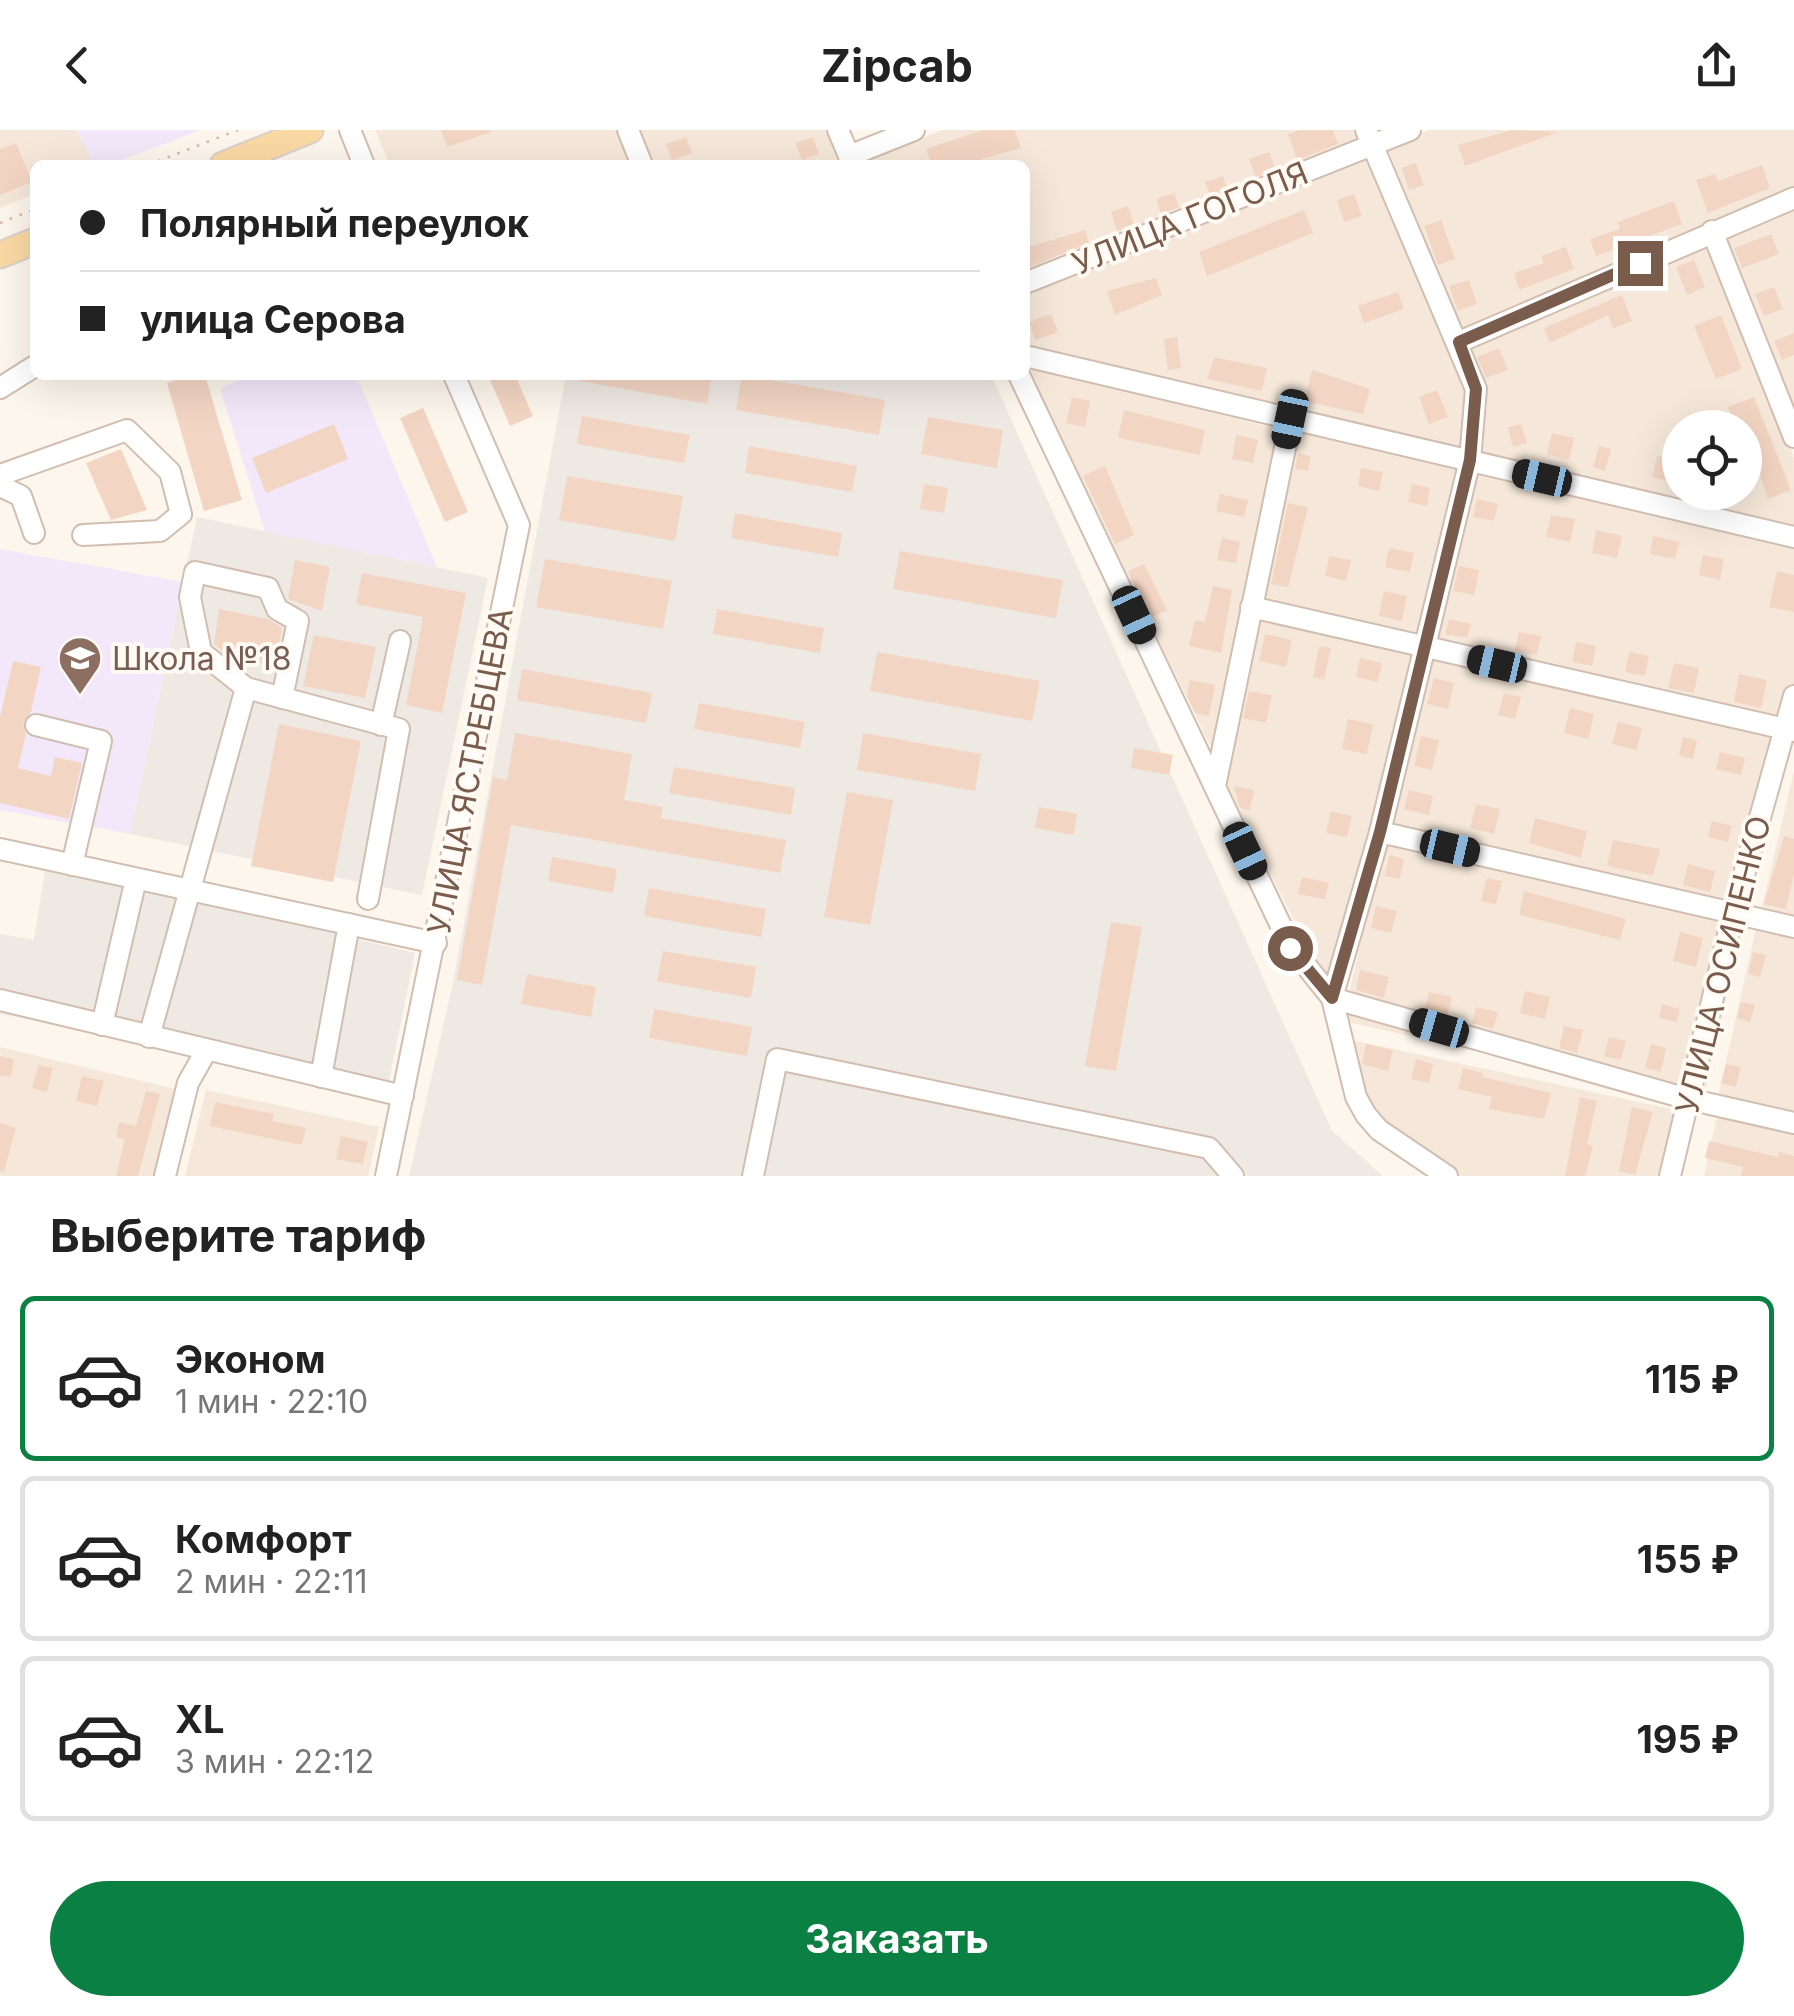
<!DOCTYPE html>
<html lang="ru">
<head>
<meta charset="utf-8">
<style>
	:root { --surface:#fff; --page:#f6f6f6; --text:#222; --muted:#767676; --line:#e0e0e0; --accent:#0b8043 }
	body { margin:0; font-family:Inter,sans-serif; background:var(--page); color:var(--text); height:100vh; display:flex; flex-direction:column; font-size:38px; white-space:nowrap }
	* { box-sizing:border-box; margin:0 }
	p { font-size:32px; color:var(--muted) }
	.icon { flex:none; width:55px; height:55px; fill:none; stroke:currentColor; stroke-width:2; stroke-linecap:round; stroke-linejoin:round }
	.map { position:relative; height:1046px; overflow:hidden }
	.drawer { display:flex; flex-direction:column; background:var(--surface); flex:1 }
	.drawer>* { flex:none }
	.top-card { position:absolute; left:30px; top:30px; width:1000px; height:220px; border-radius:15px; box-shadow:0 10px 40px #0002; display:grid; align-content:center; height:220px; padding:0 50px; background:var(--surface) }
	.buttons { position:absolute; left:1662px; top:280px; display:grid; gap:20px }
	.buttons a { display:grid; place-items:center; width:100px; height:100px; border-radius:50%; background:var(--surface); box-shadow:0 10px 40px #0002; font-size:50px }
	.end { position:absolute; width:45px; height:45px; margin:-22px; border:12px solid #7a5c4d; background:#fff; box-shadow:0 0 0 5px #fff }
	.from { border-radius:50% }
	.car { position:absolute; width:30px; height:60px; margin:-30px -15px; border-radius:12px; box-shadow:0 0 8px 2px #0007; background:linear-gradient(#222 24%,#8ab4d8 0 40%,#222 0 76%,#8ab4d8 0 86%,#222 0) }
	.top-card b { display:flex; align-items:center; gap:35px; height:95px; font-size:38px }
	.top-card b+b { border-top:2px solid var(--line) }
	.top-card i { width:25px; height:25px; background:var(--text) }
	ul { padding:0; list-style:none }
	li { display:flex; align-items:center; gap:30px; height:165px; margin:0 20px 15px; padding:0 30px; border:5px solid var(--line); border-radius:15px }
	li div { flex:1 }
	li b { display:block; font-size:38px }
	li em { font-style:normal; font-weight:700 }
	li.active { border-color:var(--accent) }
	li>.icon { width:90px; height:90px; stroke-width:1.5 }
	h2 { padding:0 50px; font-size:45px; line-height:120px }
	.primary-button { display:flex; gap:20px; margin-top:auto; padding:20px 50px }
	.primary-button a { flex:1; height:115px; border-radius:60px; background:var(--accent); color:#fff; font-size:40px; font-weight:700; line-height:115px; text-align:center }
	header { display:flex; justify-content:space-between; align-items:center; height:130px; padding:0 50px; background:var(--surface); font-size:45px; font-weight:700 }
	.map>svg:first-child { display:block }
	.residential { fill:#f5e8da; fill-rule:evenodd }
	.industrial { fill:#efe9e4 }
	.education { fill:#f3e8fa }
	.building { fill:#f3d5c3 }
	.lines { fill:none; stroke-linecap:round; stroke-linejoin:round }
	.minor-casing { stroke:#d1beb0; stroke-width:24 }
	.major-casing { stroke:#dad1cd; stroke-width:29 }
	.path { stroke:#d9b8a5; stroke-width:2.5; stroke-dasharray:2.5 8; stroke-linecap:butt }
	.minor { stroke:#fff; stroke-width:20 }
	.major { stroke:#fbd9a5; stroke-width:25 }
	.route { stroke:#7a5c4d; stroke-width:12 }
	.labels { text-anchor:middle; dominant-baseline:central; stroke-width:8; stroke-linejoin:round; paint-order:stroke }
	.street-label { font-size:32px; fill:#7a5c4d; stroke:#fffaf3 }
	.education-label { font-size:32px; fill:#785e54; stroke:#fffaf3; text-anchor:start }
</style>
</head>
<body>
<header><svg class="icon" aria-label="back" viewBox="0 0 24 24"><path d="M15 5l-7 7 7 7"/></svg>Zipcab<svg class="icon" aria-label="share" viewBox="0 0 24 24"><path d="M12 15V3M7 8l5-5 5 5M5 13v7h14v-7"/></svg></header>
<div class="map">
<svg width="1794" height="1046" viewBox="0 0 1794 1046">
	<rect width="100%" height="100%" fill="#fdf6ec"/>
	<g class="residential">
		<path d="M0,0H77L94,35H35V64L0,78Z"/>
		<path d="M375,0H618L632,35H390Z"/>
		<path d="M636,0H829L843,35H650Z"/>
		<path d="M942,0H1355L1361,12L1025,143V35H868L866,31Z"/>
		<path d="M1429,0H1794V63L1462,199L1387,17Z"/>
		<path d="M1371,22L1468,259L1460,318L1025,216V161Z"/>
		<path d="M1794,78V284L1723,106Z"/>
		<path d="M1707,111L1794,328V400L1478,326L1468,216ZM1680,298H1745V362H1680Z"/>
		<path d="M1025,237L1279,299L1213,621Z"/>
		<path d="M1299,299L1459,336L1420,507L1260,471Z"/>
		<path d="M1474,340L1794,414V574L1790,592L1435,510Z"/>
		<path d="M1257,487L1414,525L1333,867L1225,654Z"/>
		<path d="M1429,525L1787,606L1749,775L1391,695Z"/>
		<path d="M1794,641V785L1762,777Z"/>
		<path d="M1384,708L1744,788L1703,971L1343,891Z"/>
		<path d="M1757,794L1794,802V985L1718,967Z"/>
		<path d="M1347,909L1694,984L1681,1046H1452L1368,979Z"/>
		<path d="M0,917L180,960L156,1046H0Z"/>
		<path d="M206,960L379,997L368,1046H185Z"/>
		<path d="M1717,986L1794,1003V1046H1704Z"/>
	</g>
	<g class="industrial">
		<path d="M566,245H991L1332,1001L1383,1046H409L452,857Z"/>
		<path d="M197,387L488,448L422,765L130,704Z"/>
		<path d="M46,735L415,823L387,961L206,921L0,884V804L34,810Z"/>
	</g>
	<g class="education">
		<path d="M77,0H201L108,35H94Z"/>
		<path d="M253,245H356L437,437L265,402L220,258Z"/>
		<path d="M0,419L183,452L130,704L0,680Z"/>
	</g>
	<g class="building">
		<path d="M441,0H490L491,2L447,17Z"/>
		<path d="M983,0H1015L1021,18L961,35H932L926,19Z"/>
		<path d="M1300,0H1333L1338,14L1297,30L1288,4Z"/>
		<path d="M1512,0L1558,2L1465,36L1458,15Z"/>
		<path d="M686,7L692,23L672,30L666,14Z"/>
		<path d="M813,7L819,24L802,30L795,13Z"/>
		<path d="M16,13L32,52L0,65V19Z"/>
		<path d="M1269,22L1275,39L1256,47L1249,29Z"/>
		<path d="M1416,33L1424,55L1409,60L1402,38Z"/>
		<path d="M1762,35L1770,58L1708,83L1696,50L1715,44L1718,51Z"/>
		<path d="M1223,46L1227,58L1210,65L1205,52Z"/>
		<path d="M1174,63L1179,77L1161,84L1156,69Z"/>
		<path d="M1354,64L1362,86L1344,92L1337,70Z"/>
		<path d="M1674,71L1682,94L1596,126L1590,109L1620,99L1618,92Z"/>
		<path d="M1128,76L1134,95L1117,101L1111,82Z"/>
		<path d="M1304,80L1313,103L1207,146L1199,122Z"/>
		<path d="M1441,90L1455,129L1438,135L1424,96Z"/>
		<path d="M1085,100L1089,113L1029,137L1025,118Z"/>
		<path d="M1771,104L1779,124L1742,138L1734,118Z"/>
		<path d="M1566,117L1574,139L1519,160L1514,143L1544,133L1541,126Z"/>
		<path d="M1694,130L1705,157L1687,165L1676,137Z"/>
		<path d="M1156,148L1162,165L1115,185L1107,161Z"/>
		<path d="M1469,150L1477,174L1458,181L1449,156Z"/>
		<path d="M1774,157L1783,179L1764,186L1755,164Z"/>
		<path d="M1398,162L1404,179L1364,193L1358,176Z"/>
		<path d="M1622,165L1632,191L1613,198L1608,185L1550,213L1544,198Z"/>
		<path d="M1051,184L1058,202L1035,210L1029,192Z"/>
		<path d="M1721,185L1742,239L1716,249L1694,196Z"/>
		<path d="M1794,203V225L1782,230L1774,211Z"/>
		<path d="M1177,207L1181,238L1168,240L1164,209Z"/>
		<path d="M1499,218L1508,240L1486,248L1477,227Z"/>
		<path d="M1214,227L1267,238L1262,261L1207,249Z"/>
		<path d="M1312,240L1370,259L1363,284L1304,271Z"/>
		<path d="M192,245H205L242,370L204,381L167,253Z"/>
		<path d="M488,245H515L533,286L510,296Z"/>
		<path d="M581,245H712L707,274L580,251Z"/>
		<path d="M742,245L885,270L879,305L736,280Z"/>
		<path d="M1437,260L1448,287L1429,294L1419,267Z"/>
		<path d="M1072,267L1090,271L1085,297L1066,293Z"/>
		<path d="M1754,267L1791,360L1768,369L1743,292L1735,295L1728,277Z"/>
		<path d="M423,278L468,382L445,392L400,288Z"/>
		<path d="M1124,280L1205,300L1200,325L1118,308Z"/>
		<path d="M582,286L690,305L684,333L577,314Z"/>
		<path d="M928,287L1003,300L997,338L921,324Z"/>
		<path d="M334,294L348,329L266,363L252,328Z"/>
		<path d="M1521,294L1527,313L1513,317L1508,297Z"/>
		<path d="M1552,303L1574,308L1569,330L1547,324Z"/>
		<path d="M1236,305L1258,310L1253,333L1232,329Z"/>
		<path d="M749,316L857,336L852,362L745,343Z"/>
		<path d="M1599,316L1611,319L1605,341L1593,337Z"/>
		<path d="M121,319L147,380L111,390L86,333Z"/>
		<path d="M1298,323L1311,326L1308,341L1295,339Z"/>
		<path d="M1657,326L1680,331V354L1652,347Z"/>
		<path d="M1105,336L1134,405L1115,414L1083,346Z"/>
		<path d="M1361,338L1383,342L1379,361L1358,356Z"/>
		<path d="M567,346L683,366L675,411L559,390Z"/>
		<path d="M924,354L948,358L944,383L920,379Z"/>
		<path d="M1412,354L1430,358L1427,376L1408,372Z"/>
		<path d="M1220,364L1248,370L1244,387L1216,381Z"/>
		<path d="M1477,369L1498,374L1494,391L1473,387Z"/>
		<path d="M1288,373L1308,377L1288,457L1271,454Z"/>
		<path d="M735,383L842,403L838,427L731,408Z"/>
		<path d="M1551,385L1575,389L1570,412L1546,407Z"/>
		<path d="M1596,400L1622,406L1617,428L1592,423Z"/>
		<path d="M1653,406L1679,412L1675,429L1650,424Z"/>
		<path d="M1222,408L1240,412L1236,433L1217,430Z"/>
		<path d="M1389,418L1414,423L1410,442L1385,437Z"/>
		<path d="M900,421L1063,450L1056,488L893,459Z"/>
		<path d="M1703,425L1724,429L1720,450L1699,445Z"/>
		<path d="M1329,426L1351,430L1346,451L1325,446Z"/>
		<path d="M545,429L672,451L663,499L536,477Z"/>
		<path d="M295,430L330,437L322,481L288,469Z"/>
		<path d="M1144,434L1167,480L1150,488L1128,441Z"/>
		<path d="M1459,436L1479,440L1474,465L1453,461Z"/>
		<path d="M1777,441L1794,445V482L1769,477Z"/>
		<path d="M362,443L466,463L442,583L406,575L423,487L356,474Z"/>
		<path d="M1213,456L1232,460L1221,523L1189,516L1195,490L1205,492Z"/>
		<path d="M1384,461L1407,466L1402,491L1379,486Z"/>
		<path d="M219,479L268,489L282,498L275,536L230,527L214,514Z"/>
		<path d="M717,479L824,498L820,523L713,504Z"/>
		<path d="M1449,489L1471,494L1467,508L1445,504Z"/>
		<path d="M1519,502L1541,506L1537,525L1515,520Z"/>
		<path d="M1265,504L1292,510L1286,537L1259,531Z"/>
		<path d="M314,505L376,517L365,568L303,556Z"/>
		<path d="M1576,512L1596,516L1592,536L1572,532Z"/>
		<path d="M1319,516L1331,518L1324,550L1313,547Z"/>
		<path d="M877,522L1040,551L1032,591L870,561Z"/>
		<path d="M1629,522L1649,526L1645,546L1625,542Z"/>
		<path d="M1360,528L1382,533L1378,552L1356,547Z"/>
		<path d="M13,531L41,537L31,582L23,593L26,604L18,638L51,646L55,627L82,633L69,689L0,673V587Z"/>
		<path d="M1674,533L1699,538L1694,563L1668,558Z"/>
		<path d="M522,539L652,563L646,593L517,570Z"/>
		<path d="M1739,544L1767,550L1761,578L1734,572Z"/>
		<path d="M1434,548L1454,553L1448,579L1427,574Z"/>
		<path d="M1190,550L1215,555L1209,586L1195,583L1187,566Z"/>
		<path d="M1249,561L1272,565L1266,593L1243,588Z"/>
		<path d="M1504,563L1521,567L1515,589L1498,585Z"/>
		<path d="M699,573L805,592L800,618L694,599Z"/>
		<path d="M1570,578L1594,584L1588,609L1564,603Z"/>
		<path d="M1348,589L1373,594L1367,624L1342,619Z"/>
		<path d="M1618,592L1642,598L1637,620L1612,614Z"/>
		<path d="M279,594L361,611L333,752L251,736Z"/>
		<path d="M515,603L632,624L624,670L663,677L661,688L786,710L780,743L511,695L482,855L457,850L493,647L507,650Z"/>
		<path d="M863,603L981,624L975,661L857,640Z"/>
		<path d="M1421,606L1439,610L1432,640L1414,636Z"/>
		<path d="M1683,607L1697,610L1693,629L1679,626Z"/>
		<path d="M1134,618L1173,625L1169,645L1131,638Z"/>
		<path d="M1720,622L1745,628L1741,645L1716,639Z"/>
		<path d="M674,637L795,658L791,685L669,663Z"/>
		<path d="M1234,656L1254,660L1250,680L1240,678Z"/>
		<path d="M1409,660L1433,666L1429,685L1404,679Z"/>
		<path d="M847,662L893,670L870,795L824,787Z"/>
		<path d="M1476,674L1500,679L1494,704L1470,698Z"/>
		<path d="M1039,677L1077,684L1074,705L1035,698Z"/>
		<path d="M1331,681L1352,686L1347,707L1326,703Z"/>
		<path d="M1535,688L1587,701L1581,728L1529,713Z"/>
		<path d="M1712,691L1732,696L1728,712L1708,707Z"/>
		<path d="M1784,706L1794,709V744L1786,779L1764,774Z"/>
		<path d="M1613,710L1660,719L1653,746L1607,736Z"/>
		<path d="M1389,725L1404,729L1400,749L1385,746Z"/>
		<path d="M552,727L617,739L613,763L548,751Z"/>
		<path d="M1688,734L1715,741L1710,762L1683,755Z"/>
		<path d="M1302,747L1329,753L1325,769L1298,764Z"/>
		<path d="M1487,748L1502,751L1496,774L1481,771Z"/>
		<path d="M649,758L766,779L761,807L644,786Z"/>
		<path d="M1524,761L1626,789L1620,810L1519,785Z"/>
		<path d="M1376,776L1397,781L1391,803L1371,798Z"/>
		<path d="M1111,792L1142,797L1116,941L1085,936Z"/>
		<path d="M1680,802L1703,808L1696,837L1673,831Z"/>
		<path d="M663,821L756,837L751,868L657,851Z"/>
		<path d="M1753,822L1766,825L1760,847L1748,844Z"/>
		<path d="M1360,840L1389,847L1384,868L1356,860Z"/>
		<path d="M527,844L596,857L591,887L521,874Z"/>
		<path d="M1525,861L1550,867L1545,889L1520,883Z"/>
		<path d="M1429,862L1452,867L1447,886L1425,880Z"/>
		<path d="M1741,872L1755,875L1750,892L1737,888Z"/>
		<path d="M1662,874L1680,879L1677,892L1659,888Z"/>
		<path d="M1476,877L1498,882L1493,899L1472,893Z"/>
		<path d="M654,879L752,897L747,926L649,908Z"/>
		<path d="M1564,896L1583,900L1577,923L1559,918Z"/>
		<path d="M1609,907L1626,911L1621,930L1604,926Z"/>
		<path d="M1366,914L1393,920L1388,941L1362,934Z"/>
		<path d="M1651,914L1666,918L1661,942L1645,938Z"/>
		<path d="M0,926L14,929L11,947L0,945Z"/>
		<path d="M1416,929L1433,934L1429,953L1411,949Z"/>
		<path d="M1726,934L1741,937L1736,957L1721,953Z"/>
		<path d="M38,935L53,938L47,962L32,958Z"/>
		<path d="M1463,938L1483,943L1482,947L1551,963L1544,989L1489,979L1492,967L1458,959Z"/>
		<path d="M82,946L104,951L97,976L76,971Z"/>
		<path d="M146,961L160,964L138,1046H116L125,1009L116,1007L119,992L136,996Z"/>
		<path d="M1580,967L1597,971L1587,1014L1593,1016L1585,1046H1565Z"/>
		<path d="M215,972L274,984L272,991L306,998L302,1015L210,996Z"/>
		<path d="M1632,977L1653,982L1635,1045L1619,1041Z"/>
		<path d="M0,993L16,998L4,1042L0,1041Z"/>
		<path d="M341,1006L368,1012L363,1034L336,1029Z"/>
		<path d="M1709,1011L1778,1027L1779,1022L1794,1026V1046H1741L1743,1037L1705,1028Z"/>
	</g>
	<g class="lines">
		<g class="minor-casing">
			<g id="minor">
				<path d="M350,0L364,35"/>
				<path d="M628,0L642,35"/>
				<path d="M838,0L853,35"/>
				<path d="M1366,0L1476,259L1470,330L1380,702L1332,868L1688,969L1794,993"/>
				<path d="M849,26L914,0"/>
				<path d="M1712,101L1794,307"/>
				<path d="M1025,153L1410,0"/>
				<path d="M1459,212L1794,68"/>
				<path d="M1025,226L1794,407"/>
				<path d="M1019,245L1291,817L1332,868L1356,967L1366,985L1379,1000L1447,1046"/>
				<path d="M0,258L35,236"/>
				<path d="M0,345L127,300L170,342L181,384L160,401L83,405"/>
				<path d="M0,356L21,366L34,403"/>
				<path d="M1251,477L1794,601"/>
				<path d="M246,558L201,522L190,467L195,442L268,458L277,479L298,491L282,568"/>
				<path d="M36,595L101,611L72,735"/>
				<path d="M381,595L400,511"/>
				<path d="M1215,656L1291,289"/>
				<path d="M1380,702L1794,797"/>
				<path d="M0,719L436,813"/>
				<path d="M0,870L403,966"/>
				<path d="M102,895L136,749"/>
				<path d="M149,907L246,558L399,599L368,769"/>
				<path d="M321,947L349,794"/>
				<path d="M165,1046L188,953L206,921"/>
				<path d="M386,1046L519,395L454,245"/>
				<path d="M753,1046L777,929L1209,1018L1233,1046"/>
				<path d="M1670,1046L1733,784L1794,566"/>
			</g>
		</g>
		<g class="major-casing">
			<g id="major">
				<path d="M223,35L310,0"/>
				<path d="M0,125L35,111"/>
			</g>
		</g>
		<g class="path">
			<path d="M148,35L238,0"/>
			<path d="M0,93L35,79"/>
		</g>
		<use href="#minor" class="minor"/>
		<use href="#major" class="major"/>
	</g>
	<g class="lines">
		<path class="route" d="M1290,818L1332,868L1380,702L1470,330L1476,259L1459,212L1640,133"/>
	</g>
	<defs>
		<g id="school-pin" transform="scale(2.25)"><path d="M0 17L-7.5 6A9.5 9.5 0 1 1 7.5 6Z" fill="#8d6e63" stroke="#fffaf3"/><path d="M0-5L7-2L0 1L-7-2ZM-4 1L0 2.5L4 1V4Q0 6-4 4Z" fill="#fff"/></g>
	</defs>
	<g fill-rule="evenodd">
		<use href="#school-pin" x="80" y="528"/>
	</g>
	<g class="labels">
		<g class="street-label">
			<text transform="translate(1190 88) rotate(-22)">УЛИЦА ГОГОЛЯ</text>
			<text transform="translate(470 641) rotate(-79)">УЛИЦА ЯСТРЕБЦЕВА</text>
			<text transform="translate(1723 835) rotate(-76)">УЛИЦА ОСИПЕНКО</text>
		</g>
		<g class="education-label">
			<text x="112" y="528">Школа №18</text>
		</g>
	</g>
</svg>
<div class="buttons">
<a><svg class="icon" aria-label="locate" viewBox="0 0 24 24"><circle cx="12" cy="12" r="6"/><path d="M12 2v4M12 18v4M2 12h4M18 12h4"/></svg></a>
</div>
<i class="end from" style="left:1290px;top:818px"></i>
<i class="end" style="left:1640px;top:133px"></i>
<i class="car" style="left:1290px;top:289px;rotate:192deg"></i>
<i class="car" style="left:1542px;top:348px;rotate:283deg"></i>
<i class="car" style="left:1134px;top:485px;rotate:155deg"></i>
<i class="car" style="left:1497px;top:534px;rotate:283deg"></i>
<i class="car" style="left:1450px;top:718px;rotate:103deg"></i>
<i class="car" style="left:1245px;top:721px;rotate:155deg"></i>
<i class="car" style="left:1439px;top:898px;rotate:286deg"></i>
<div class="top-card">
<b><i class="from"></i>Полярный переулок</b>
<b><i></i>улица Серова</b>
</div>
</div>
<section class="drawer">
<h2>Выберите тариф</h2>
<ul>
<li class="active"><svg class="icon" aria-label="car" viewBox="0 0 24 24"><path d="M5 17H2v-5l4-1 3-4h7l3 4 3 1v5h-3M9 17h6M6 11h13"/><circle cx="7" cy="17" r="2"/><circle cx="17" cy="17" r="2"/></svg><div><b>Эконом</b><p>1 мин · 22:10</p></div><em>115 ₽</em></li>
<li><svg class="icon" aria-label="car" viewBox="0 0 24 24"><path d="M5 17H2v-5l4-1 3-4h7l3 4 3 1v5h-3M9 17h6M6 11h13"/><circle cx="7" cy="17" r="2"/><circle cx="17" cy="17" r="2"/></svg><div><b>Комфорт</b><p>2 мин · 22:11</p></div><em>155 ₽</em></li>
<li><svg class="icon" aria-label="car" viewBox="0 0 24 24"><path d="M5 17H2v-5l4-1 3-4h7l3 4 3 1v5h-3M9 17h6M6 11h13"/><circle cx="7" cy="17" r="2"/><circle cx="17" cy="17" r="2"/></svg><div><b>XL</b><p>3 мин · 22:12</p></div><em>195 ₽</em></li>
</ul>
<div class="primary-button"><a>Заказать</a></div>
</section>
</body>
</html>
